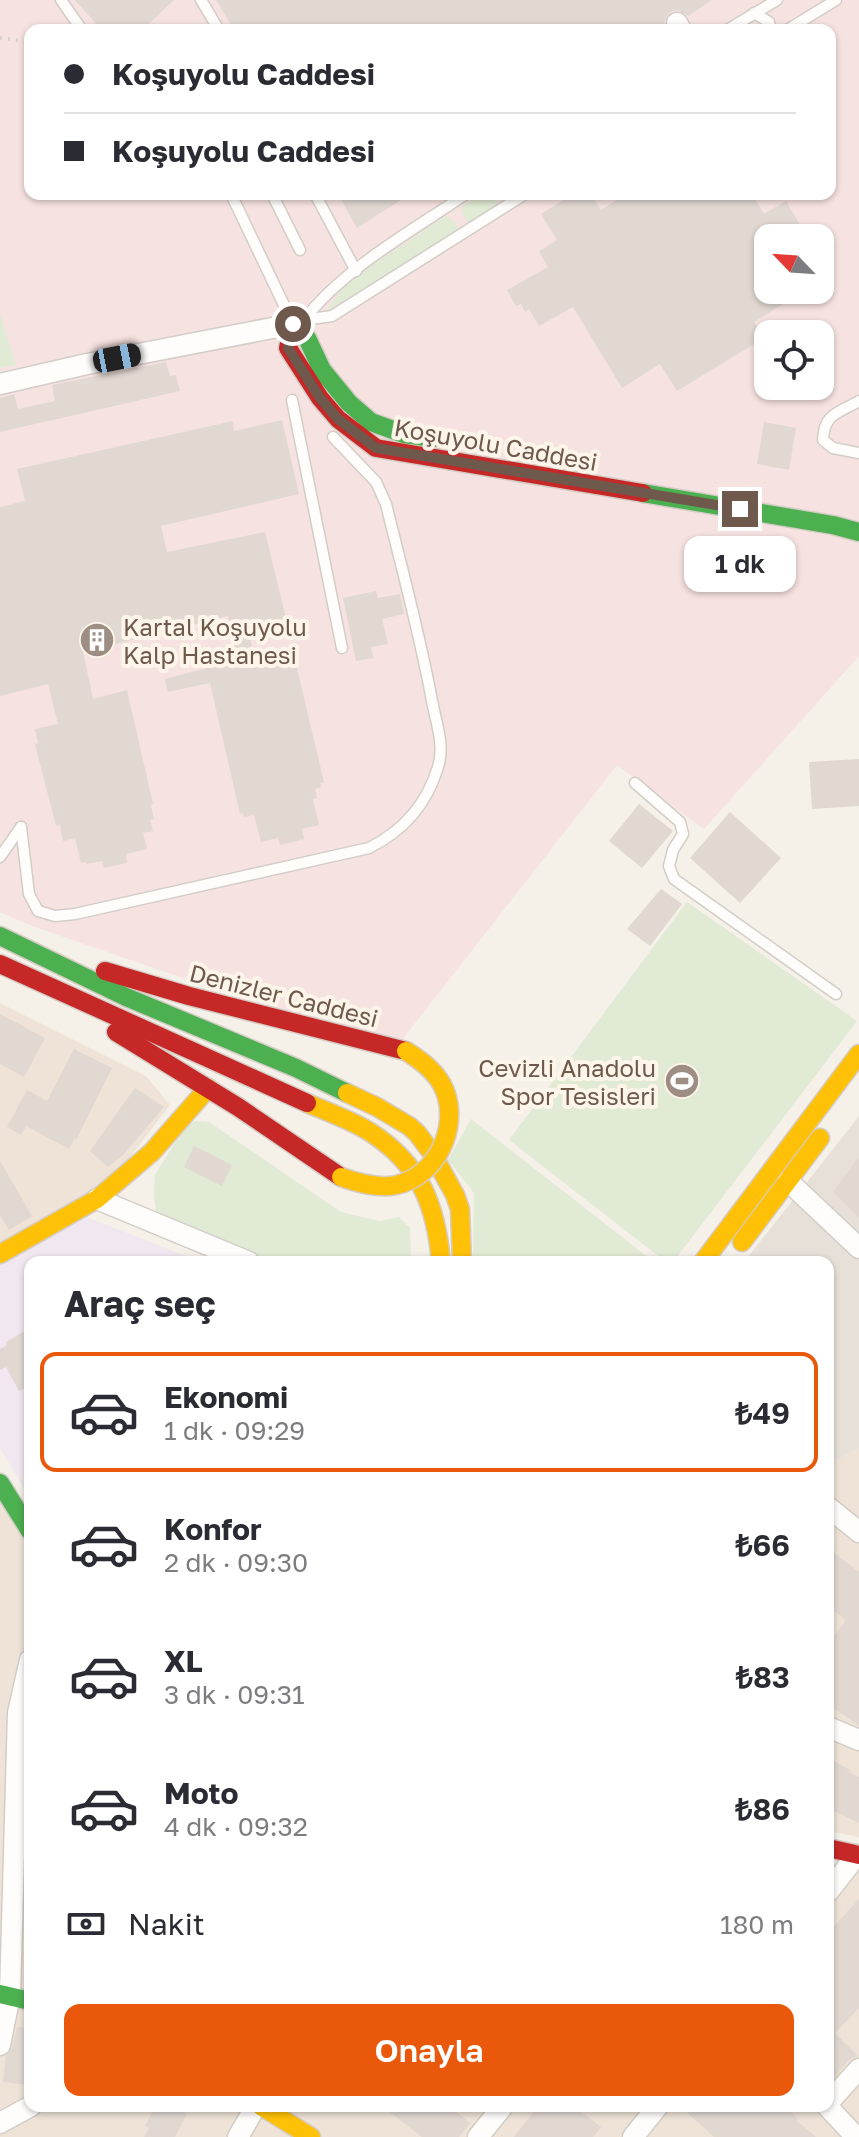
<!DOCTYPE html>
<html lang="tr">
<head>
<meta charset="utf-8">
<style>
	:root { --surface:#fff; --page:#f2f2f3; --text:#2b2b33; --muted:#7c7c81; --line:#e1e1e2; --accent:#ea580c }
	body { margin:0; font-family:"Golos Text",sans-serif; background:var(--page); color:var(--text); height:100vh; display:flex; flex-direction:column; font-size:30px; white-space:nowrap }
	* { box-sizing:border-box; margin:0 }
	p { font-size:26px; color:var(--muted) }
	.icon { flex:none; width:44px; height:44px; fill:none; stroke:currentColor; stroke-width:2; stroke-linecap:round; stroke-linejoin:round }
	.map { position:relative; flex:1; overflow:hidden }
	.side { position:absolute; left:24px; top:1256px; width:810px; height:856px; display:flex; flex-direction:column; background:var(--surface); border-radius:16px; box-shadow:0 2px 6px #0004 }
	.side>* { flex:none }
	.guide { position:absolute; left:24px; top:24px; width:812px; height:176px; border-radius:16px; box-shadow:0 2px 6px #0004; display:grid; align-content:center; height:176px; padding:0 40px; background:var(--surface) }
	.needle { width:52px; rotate:295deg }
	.tools { position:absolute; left:754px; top:224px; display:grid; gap:16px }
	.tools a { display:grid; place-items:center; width:80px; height:80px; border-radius:16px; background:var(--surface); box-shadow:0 2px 6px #0004; font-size:40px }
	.end { position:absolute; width:36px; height:36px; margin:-18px; border:10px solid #6f584c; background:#fff; box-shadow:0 0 0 4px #fff }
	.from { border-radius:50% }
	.bubble { position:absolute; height:56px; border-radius:16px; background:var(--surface); box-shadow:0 2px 6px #0004; font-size:26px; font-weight:600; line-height:56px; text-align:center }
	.car { position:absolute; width:24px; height:48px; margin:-24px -12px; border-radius:10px; box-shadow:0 0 6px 2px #0007; background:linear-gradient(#222 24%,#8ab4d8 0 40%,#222 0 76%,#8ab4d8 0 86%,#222 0) }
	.guide b { display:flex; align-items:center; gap:28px; height:76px; font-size:30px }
	.guide b+b { border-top:2px solid var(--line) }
	.guide i { width:20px; height:20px; background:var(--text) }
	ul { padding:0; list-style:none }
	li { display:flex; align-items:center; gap:24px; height:120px; margin:0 16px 12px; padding:0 24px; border:4px solid transparent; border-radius:16px }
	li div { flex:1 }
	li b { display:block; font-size:30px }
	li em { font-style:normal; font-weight:600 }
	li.current { border-color:var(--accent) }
	li>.icon { width:72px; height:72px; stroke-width:1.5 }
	h2 { padding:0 40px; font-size:36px; line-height:96px }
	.pay { display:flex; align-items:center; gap:20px; height:88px; padding:0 40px; font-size:30px }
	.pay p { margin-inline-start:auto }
	.button { display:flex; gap:16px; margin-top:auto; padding:16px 40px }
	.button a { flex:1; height:92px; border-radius:16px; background:var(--accent); color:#fff; font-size:32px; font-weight:600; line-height:92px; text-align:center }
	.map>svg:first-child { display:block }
	.residential { fill:#eee3d6 }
	.industrial { fill:#e6e0d9 }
	.education { fill:#f1e7f0 }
	.medical { fill:#f6e3e1; fill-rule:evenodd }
	.green { fill:#e1ead4 }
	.building { fill:#e1d8d1 }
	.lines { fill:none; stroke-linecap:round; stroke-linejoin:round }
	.lane-casing { stroke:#d3cdc7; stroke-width:13 }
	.street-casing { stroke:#d3cdc7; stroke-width:23 }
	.fast-casing { stroke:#d4ccc5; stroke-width:21 }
	.slow-casing { stroke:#d4ccc5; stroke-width:21 }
	.jam-casing { stroke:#d4ccc5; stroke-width:21 }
	.path { stroke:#d6cfca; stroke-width:4; stroke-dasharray:2 6; stroke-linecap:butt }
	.lane { stroke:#fefdfc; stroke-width:10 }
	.street { stroke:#fefdfc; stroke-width:20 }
	.fast { stroke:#4caf50; stroke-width:18 }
	.slow { stroke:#ffc107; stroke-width:18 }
	.jam { stroke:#c62828; stroke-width:18 }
	.slow-bridge-casing { stroke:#d4ccc5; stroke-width:21; stroke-linecap:butt }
	.slow-bridge { stroke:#ffc107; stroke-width:18 }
	.route { stroke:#6f584c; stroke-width:10 }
	.labels { text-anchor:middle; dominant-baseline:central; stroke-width:8; stroke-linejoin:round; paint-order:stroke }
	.street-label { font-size:24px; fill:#6f584c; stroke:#fdf5e9 }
	.poi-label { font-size:24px; fill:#6f584c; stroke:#fdf5e9; text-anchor:start }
</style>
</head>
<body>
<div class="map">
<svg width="859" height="2137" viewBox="0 0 859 2137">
	<rect width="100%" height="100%" fill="#f5f0e8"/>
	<g class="residential">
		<path d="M0,1003L146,1076L170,1105L127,1161L90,1196L0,1248Z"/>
		<path d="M859,1448V1837L828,1831V1464Z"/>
		<path d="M0,1482L30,1532V1997L13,1992L18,1938L0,1936Z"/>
		<path d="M835,1864L859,1869V2137H317L264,2106H828V1873Z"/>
		<path d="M0,1998L30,2006V2106H237L293,2137H0Z"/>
	</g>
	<path class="industrial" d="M859,1116V1448L828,1464V1262H744Z"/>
	<path class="education" d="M86,1217L196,1260V1262H30L29,1496L0,1448V1264Z"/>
	<path class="medical" d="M0,0H859V656L704,829L617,765L398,1045L177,976L32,926L0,912ZM30,30H830V194H30ZM768,238H820V290H768ZM768,334H820V386H768Z"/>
	<g class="green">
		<path d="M480,194H493L498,205L470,223L463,215L461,207Z"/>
		<path d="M446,216L455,222L458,231L329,313L327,310L348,281Z"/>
		<path d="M0,313L16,365L0,368Z"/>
		<path d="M687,902L857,1021L673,1262H666L509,1140Z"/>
		<path d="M471,1119L654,1262H473L474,1193L448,1160Z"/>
		<path d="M195,1121L209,1122L341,1212L379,1221L399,1217L410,1228L411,1262H271L166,1224L156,1211L154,1196L155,1175L182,1131Z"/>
	</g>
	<g class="building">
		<path d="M75,0H174L142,30H102Z"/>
		<path d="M216,0H712L688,16L678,10L670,12L664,22L665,30H234Z"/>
		<path d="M338,194H410L357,228Z"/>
		<path d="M573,194H591L601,210L626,194H752L764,214L786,201L808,238H768V290H806L754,322L764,338L677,391L660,364L622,388L573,307L539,326L529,309L525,312L521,304L516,306L507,290L548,267L539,251L557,240L541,214Z"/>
		<path d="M166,362L170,376L176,375L180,391L0,432V398L14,394L18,409L55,401L52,385Z"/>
		<path d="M282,420L299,494L161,526L167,552L265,532L287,622L249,633L255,663L271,659L272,665L292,660L293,665L296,664L324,782L320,783L321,787L315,789L317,798L313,799L319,825L302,829L304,839L280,845L278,838L261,842L254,815L244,817L243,813L240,814L210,683L168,692L165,679L237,660L228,616L83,652L93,699L127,690L153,804L151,805L154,819L150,820L153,831L143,833L147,849L126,854L127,863L104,868L102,861L86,864V862L81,863L75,838L63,841L60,825L56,826L35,744L38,743L35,729L58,724L48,684L0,696V507L25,501L17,469L233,421L234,431Z"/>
		<path d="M764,422L796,428L789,470L757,464Z"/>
		<path d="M376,591L378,598L400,594L404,614L382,619L388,644L371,647L373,658L356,661L343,598Z"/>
		<path d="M859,759V806L812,809L809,762Z"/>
		<path d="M639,804L673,831L642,868L609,841Z"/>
		<path d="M730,812L781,858L740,903L690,858Z"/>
		<path d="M661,889L682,904L650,946L627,929Z"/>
		<path d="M0,1014L45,1038L24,1077L0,1064Z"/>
		<path d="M74,1049L112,1068L76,1140L75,1138L69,1149L26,1126L21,1135L7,1127L27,1090L47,1101Z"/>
		<path d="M135,1088L164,1107L124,1154L108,1167L90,1151Z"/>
		<path d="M194,1146L232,1165L222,1186L184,1167Z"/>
		<path d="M859,1157V1218L833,1192Z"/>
		<path d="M0,1161L32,1216L9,1230L0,1215Z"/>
		<path d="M30,1328V1385L19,1391L6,1367L0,1370V1349L7,1345L6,1342Z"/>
		<path d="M828,1548L859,1572V1726L828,1704V1644L846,1620L828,1606Z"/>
		<path d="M828,1758L850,1770L849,1772L859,1777V1823L828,1808Z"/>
		<path d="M859,1899V2008L835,2033L858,2056L849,2060L828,2084V1933Z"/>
		<path d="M17,2027L30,2028V2085L3,2082L6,2056L12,2048Z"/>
		<path d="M155,2106H172L187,2114L175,2137H144L149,2128L145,2126Z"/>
		<path d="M382,2106H449L470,2123L459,2137H422Z"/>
		<path d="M538,2106H574L601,2127L593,2137H514Z"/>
		<path d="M680,2106H785L798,2119L796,2120L816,2137H714Z"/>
	</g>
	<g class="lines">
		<g class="lane-casing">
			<g id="lane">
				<path d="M61,0L82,30"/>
				<path d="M201,0L219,30"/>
				<path d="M754,13L769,22L771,30"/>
				<path d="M727,30L777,0"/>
				<path d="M787,30L836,0"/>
				<path d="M231,194L293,324L304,320L332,316L525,194"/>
				<path d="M272,194L300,250"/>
				<path d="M315,194L356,271"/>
				<path d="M304,320C344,268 412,231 466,194"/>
				<path d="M292,400L342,648"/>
				<path d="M859,401C839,413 824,413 823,440L833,448L859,453"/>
				<path d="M635,783L680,822L683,834L673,850L669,866L674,879L836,994"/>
				<path d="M21,827L29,894L38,911L55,916L75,914L369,848C403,831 427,804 438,767C445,746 436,722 432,701C420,635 402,569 386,504L376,482L333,437"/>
				<path d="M0,857L21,827"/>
			</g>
		</g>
		<g class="street-casing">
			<g id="street">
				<path d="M677,23L681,30"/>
				<path d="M0,384L87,364L293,324"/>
				<path d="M788,1181L859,1248"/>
				<path d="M97,1199L249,1262"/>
				<path d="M828,1507L859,1532"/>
				<path d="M828,1727L859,1740"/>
				<path d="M828,1892L857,1855"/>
				<path d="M0,2045L10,1995L18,1713L30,1660"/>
				<path d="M828,2103L859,2069"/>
				<path d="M827,2106L856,2137"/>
				<path d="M0,2123L31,2106"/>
				<path d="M238,2137L256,2106"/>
				<path d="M478,2137L503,2106"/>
				<path d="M633,2137L658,2106"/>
			</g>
		</g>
		<g class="fast-casing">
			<g id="fast">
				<path d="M293,324L307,338L322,370L349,403L371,422L404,434L433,438"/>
				<path d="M643,493L833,525L859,532"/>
				<path d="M0,936L126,997L296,1068L347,1093"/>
				<path d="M0,1483L30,1531"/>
				<path d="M0,1994L30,2001"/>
			</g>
		</g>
		<g class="slow-casing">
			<g id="slow">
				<path d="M347,1093L377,1107L409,1126L417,1133L432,1153L455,1195L460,1209L462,1262"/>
				<path d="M307,1103C328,1112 351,1120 370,1132C420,1164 436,1205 441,1262"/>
				<path d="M742,1242L820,1138"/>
				<path d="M0,1254L97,1199L152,1152L208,1088"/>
				<path d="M703,1262L859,1054"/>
				<path d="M261,2106L311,2137"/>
			</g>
		</g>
		<g class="jam-casing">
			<g id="jam">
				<path d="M293,324L288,348L320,398L338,419L376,448L643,493"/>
				<path d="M0,964L307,1103"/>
				<path d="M105,971L189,996L406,1051"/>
				<path d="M116,1032L238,1107L341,1177"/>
				<path d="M828,1848L859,1855"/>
			</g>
		</g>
		<path class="path" d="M0,38L30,42"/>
		<use href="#lane" class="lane"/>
		<use href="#street" class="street"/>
		<use href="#fast" class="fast"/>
		<use href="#slow" class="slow"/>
		<use href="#jam" class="jam"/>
		<g class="slow-bridge-casing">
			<path id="slow-bridge" d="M341,1177C358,1183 378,1189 396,1185C437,1176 459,1128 445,1091C438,1073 422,1061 406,1051"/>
		</g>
		<use href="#slow-bridge" class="slow-bridge"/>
	</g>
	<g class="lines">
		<path class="route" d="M293,324L288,348L320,398L338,419L376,448L740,509"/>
	</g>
	<defs>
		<g id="building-disc" transform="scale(1.8)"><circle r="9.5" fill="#9e8d83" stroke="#fdf5e9"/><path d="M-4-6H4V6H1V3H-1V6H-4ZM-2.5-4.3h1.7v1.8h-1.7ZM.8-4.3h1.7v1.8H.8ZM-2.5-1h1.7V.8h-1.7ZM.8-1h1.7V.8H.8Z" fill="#fff"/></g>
		<g id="stadium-disc" transform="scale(1.8)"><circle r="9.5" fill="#9e8d83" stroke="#fdf5e9"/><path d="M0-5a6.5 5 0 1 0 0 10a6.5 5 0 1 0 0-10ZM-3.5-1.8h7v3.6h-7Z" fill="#fff"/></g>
	</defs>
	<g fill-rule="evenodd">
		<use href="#building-disc" x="97" y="640"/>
		<use href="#stadium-disc" x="682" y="1081"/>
	</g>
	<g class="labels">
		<g class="street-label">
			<text transform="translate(496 444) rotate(10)">Koşuyolu Caddesi</text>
			<text transform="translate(284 995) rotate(14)">Denizler Caddesi</text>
		</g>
		<g class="poi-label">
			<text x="123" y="626">Kartal Koşuyolu<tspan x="123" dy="28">Kalp Hastanesi</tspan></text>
			<text x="656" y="1067" text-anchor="end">Cevizli Anadolu<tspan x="656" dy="28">Spor Tesisleri</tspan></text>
		</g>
	</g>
</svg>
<div class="tools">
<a><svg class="needle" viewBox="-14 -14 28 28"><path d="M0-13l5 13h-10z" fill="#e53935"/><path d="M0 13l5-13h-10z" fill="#7c7c81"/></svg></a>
<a><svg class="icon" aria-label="locate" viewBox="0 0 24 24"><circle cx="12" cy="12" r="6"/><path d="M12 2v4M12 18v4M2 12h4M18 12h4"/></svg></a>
</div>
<i class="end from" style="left:293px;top:324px"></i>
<i class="end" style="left:740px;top:509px"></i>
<div class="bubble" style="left:684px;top:536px;width:112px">1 dk</div>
<i class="car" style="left:117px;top:358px;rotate:79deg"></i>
<div class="guide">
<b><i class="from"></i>Koşuyolu Caddesi</b>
<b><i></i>Koşuyolu Caddesi</b>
</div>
<section class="side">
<h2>Araç seç</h2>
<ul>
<li class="current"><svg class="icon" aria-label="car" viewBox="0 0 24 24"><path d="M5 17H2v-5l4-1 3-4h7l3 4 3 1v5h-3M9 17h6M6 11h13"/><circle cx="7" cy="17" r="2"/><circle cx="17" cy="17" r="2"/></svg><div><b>Ekonomi</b><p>1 dk · 09:29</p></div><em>₺49</em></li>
<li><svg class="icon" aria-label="car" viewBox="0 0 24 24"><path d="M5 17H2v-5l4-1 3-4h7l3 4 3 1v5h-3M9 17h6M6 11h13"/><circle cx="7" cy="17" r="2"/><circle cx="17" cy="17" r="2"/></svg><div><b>Konfor</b><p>2 dk · 09:30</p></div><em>₺66</em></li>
<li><svg class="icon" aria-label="car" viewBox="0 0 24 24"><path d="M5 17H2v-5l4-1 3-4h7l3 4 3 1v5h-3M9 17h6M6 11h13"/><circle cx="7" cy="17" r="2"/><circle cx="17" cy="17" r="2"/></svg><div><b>XL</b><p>3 dk · 09:31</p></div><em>₺83</em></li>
<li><svg class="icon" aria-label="car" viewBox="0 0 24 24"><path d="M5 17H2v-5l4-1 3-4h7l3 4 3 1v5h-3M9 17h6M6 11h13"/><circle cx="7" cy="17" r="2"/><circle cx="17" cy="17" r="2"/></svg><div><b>Moto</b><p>4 dk · 09:32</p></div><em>₺86</em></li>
</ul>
<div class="pay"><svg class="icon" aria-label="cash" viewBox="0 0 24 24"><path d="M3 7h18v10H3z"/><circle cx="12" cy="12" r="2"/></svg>Nakit<p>180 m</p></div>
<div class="button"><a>Onayla</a></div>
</section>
</div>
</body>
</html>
